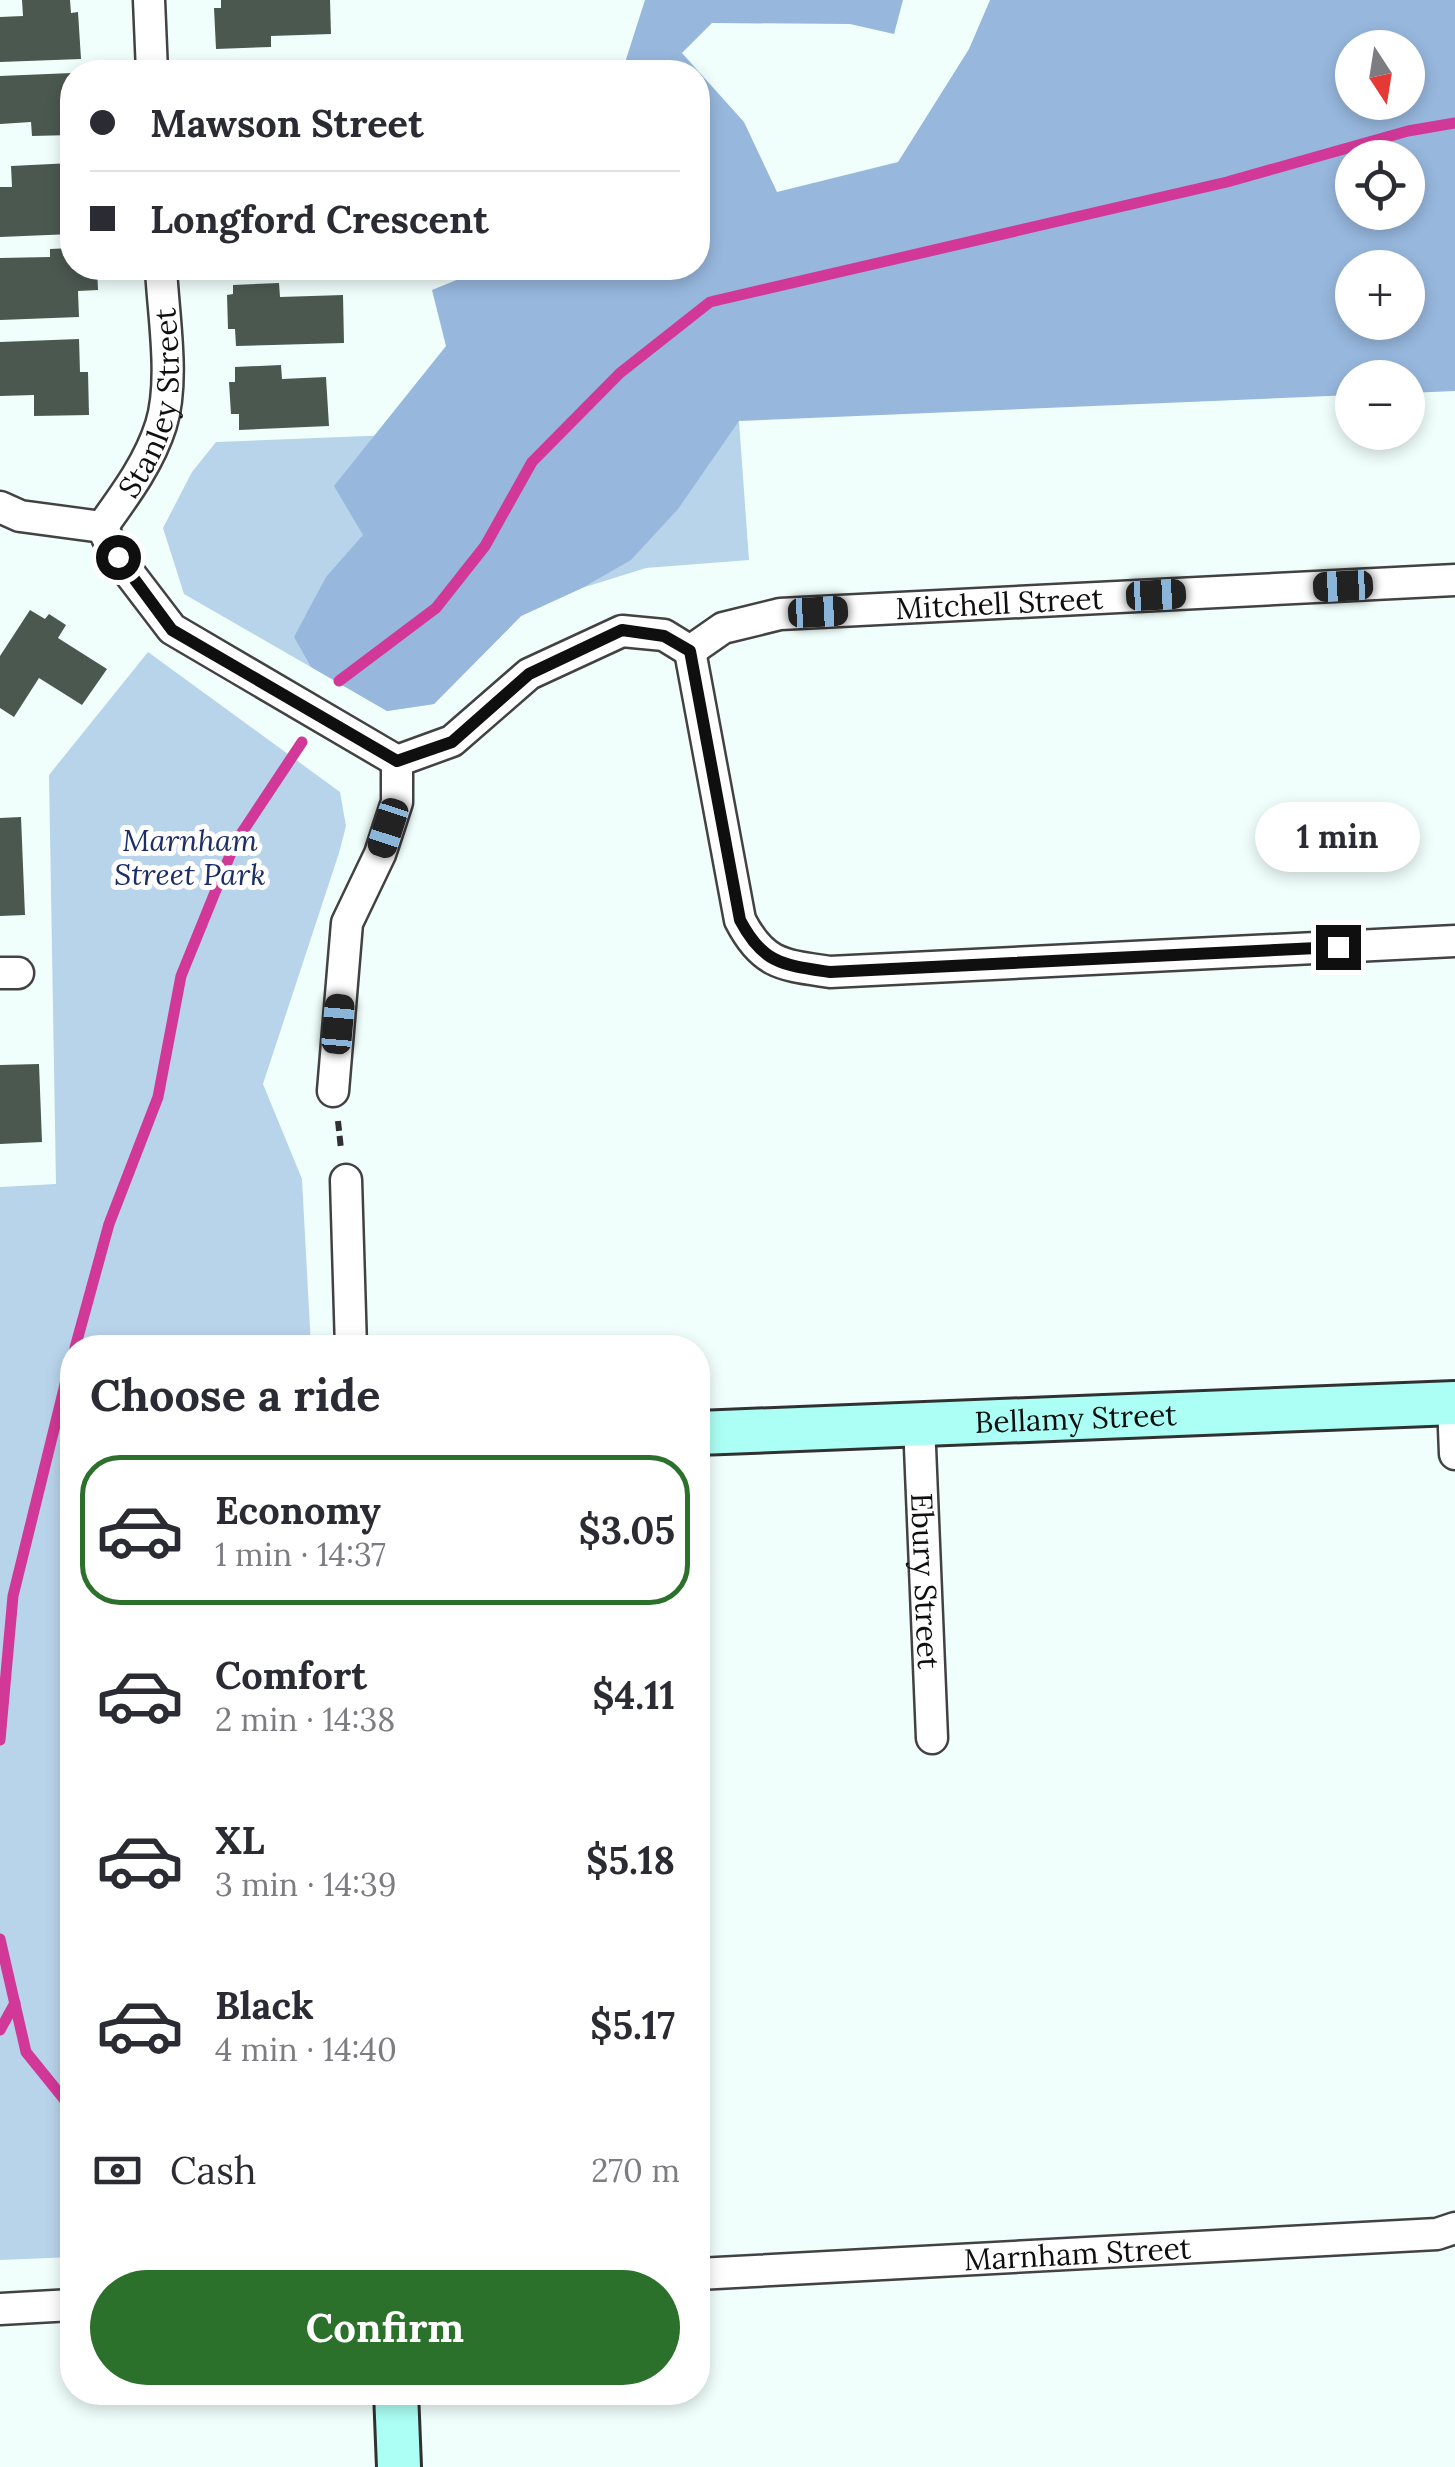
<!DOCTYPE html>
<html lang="en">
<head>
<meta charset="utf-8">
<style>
	:root { --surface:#fff; --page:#f2f2f3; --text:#2b2b33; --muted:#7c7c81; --line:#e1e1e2; --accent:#2b702b }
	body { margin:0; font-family:Lora,serif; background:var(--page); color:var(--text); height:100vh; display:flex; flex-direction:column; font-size:38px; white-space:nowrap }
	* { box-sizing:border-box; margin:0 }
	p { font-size:32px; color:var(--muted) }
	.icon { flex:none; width:55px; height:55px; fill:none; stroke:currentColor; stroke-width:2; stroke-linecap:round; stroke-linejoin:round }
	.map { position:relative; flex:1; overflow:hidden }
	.panel { position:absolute; left:60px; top:1335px; width:650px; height:1070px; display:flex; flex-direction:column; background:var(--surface); border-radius:40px; box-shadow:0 5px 15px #0003 }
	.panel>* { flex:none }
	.banner { position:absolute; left:60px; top:60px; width:650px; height:220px; border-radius:40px; box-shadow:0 5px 15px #0003; display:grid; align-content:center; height:220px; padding:0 30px; background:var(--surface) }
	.needle { width:65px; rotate:168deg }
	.controls { position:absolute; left:1335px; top:30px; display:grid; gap:20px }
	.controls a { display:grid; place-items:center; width:90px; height:90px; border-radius:50%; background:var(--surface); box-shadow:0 5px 15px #0003; font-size:50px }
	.end { position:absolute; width:45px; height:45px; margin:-22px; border:12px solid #0f0f0f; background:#fff; box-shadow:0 0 0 5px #fff }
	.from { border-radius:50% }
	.bubble { position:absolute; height:70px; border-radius:35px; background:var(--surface); box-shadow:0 5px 15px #0003; font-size:32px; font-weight:800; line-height:70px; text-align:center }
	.car { position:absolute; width:30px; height:60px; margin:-30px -15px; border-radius:12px; box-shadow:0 0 8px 2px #0007; background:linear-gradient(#222 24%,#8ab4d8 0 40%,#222 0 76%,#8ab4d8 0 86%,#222 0) }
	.banner b { display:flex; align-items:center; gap:35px; height:95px; font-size:38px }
	.banner b+b { border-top:2px solid var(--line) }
	.banner i { width:25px; height:25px; background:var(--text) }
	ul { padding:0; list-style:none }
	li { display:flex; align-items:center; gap:30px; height:150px; margin:0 20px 15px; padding:0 10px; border:5px solid transparent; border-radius:40px }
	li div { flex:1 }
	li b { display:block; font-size:38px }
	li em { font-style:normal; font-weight:800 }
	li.current { border-color:var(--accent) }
	li>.icon { width:90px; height:90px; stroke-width:1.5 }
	h2 { padding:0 30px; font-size:45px; line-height:120px }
	.pay { display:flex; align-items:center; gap:25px; height:110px; padding:0 30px; font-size:38px }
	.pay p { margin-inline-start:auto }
	.cta { display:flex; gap:20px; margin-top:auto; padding:20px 30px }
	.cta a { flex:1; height:115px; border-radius:60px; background:var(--accent); color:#fff; font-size:40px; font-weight:800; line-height:115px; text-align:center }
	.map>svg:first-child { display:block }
	.green { fill:#b8d4eb }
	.forest { fill:#97b7dd; fill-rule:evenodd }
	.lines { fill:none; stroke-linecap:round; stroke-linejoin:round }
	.stream { stroke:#d23897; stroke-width:11 }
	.building { fill:#4b5850 }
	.street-casing { stroke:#424242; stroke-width:35 }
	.secondary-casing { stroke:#313131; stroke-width:48 }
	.path { stroke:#313131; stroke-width:6; stroke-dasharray:10 5; stroke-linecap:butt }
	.street { stroke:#fff; stroke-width:30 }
	.secondary { stroke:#acfff5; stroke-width:42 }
	.route { stroke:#0f0f0f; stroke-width:12 }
	.labels { text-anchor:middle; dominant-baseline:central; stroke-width:10; stroke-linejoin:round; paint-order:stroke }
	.street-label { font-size:30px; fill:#0f0f0f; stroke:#fff }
	.park-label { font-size:30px; font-style:italic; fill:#1c2d6a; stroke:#fff }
</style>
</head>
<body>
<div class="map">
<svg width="1455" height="2467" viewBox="0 0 1455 2467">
	<rect width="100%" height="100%" fill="#f1fffc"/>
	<g class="green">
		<path d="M739,421L749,560L646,568L582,588L521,616L434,704L387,711L184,594L163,528L192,472L216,442Z"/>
		<path d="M148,652L340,792L346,826L339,853L263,1084L302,1179L311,1347L72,1348V2257L0,2260V1187L56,1184L49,775Z"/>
	</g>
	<path class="forest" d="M645,0H903L894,34L850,24L712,23L682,53L744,122L777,192L898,162L969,49L990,0H1455V391L1408,393V378H1352V395L739,421L678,509L631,560L582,588L521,616L434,704L387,711L311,667L294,637L326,577L363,535L334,486L446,346L432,290L486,268H698V72H622ZM1352,48H1408V102H1352ZM1352,158H1408V212H1352ZM1352,268H1408V322H1352Z"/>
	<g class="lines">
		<g class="stream">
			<path d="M339,681L436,608L485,546L532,462L620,373L710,302L1227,182L1408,131L1455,123"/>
			<path d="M75,1348L109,1224L158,1097L181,976L235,843L302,742"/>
			<path d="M0,1740L13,1596L72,1356"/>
			<path d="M0,1939L26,2052L72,2109"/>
			<path d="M0,2030L15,2003"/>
		</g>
	</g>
	<g class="building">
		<path d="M22,0H70L71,13L78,12L81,59L0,62V17L23,16Z"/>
		<path d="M221,0H330L331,34L271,36V47L216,49L214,8H221Z"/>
		<path d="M302,61L303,72H231V65Z"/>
		<path d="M72,73V135L32,136L31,122L0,124V76Z"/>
		<path d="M72,163V234L0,237V187H12L11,166Z"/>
		<path d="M72,248V268H97L98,290L78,291L79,317L0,320V258L50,257V249Z"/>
		<path d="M279,283L280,297L343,295L344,343L236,346L235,329H228L227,295L233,294V285Z"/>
		<path d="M79,339L80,372H88L89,415L34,416V395L0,396V342Z"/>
		<path d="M281,365L282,379L326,377L329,426L239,430V414H231L229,382H235V367Z"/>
		<path d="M30,610L45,619L49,614L66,625L58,638L107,669L82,705L39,678L14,717L0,708V656Z"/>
		<path d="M21,817L25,915L0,916V818Z"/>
		<path d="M39,1064L42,1142L0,1144V1065Z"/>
	</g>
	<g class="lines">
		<g class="street-casing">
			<g id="street">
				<path d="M149,0L152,72"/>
				<path d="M0,507L20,516L102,527L117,557L172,629L397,761"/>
				<path id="s1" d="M102,527C125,495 149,463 161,425C175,380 163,314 161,268"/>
				<path d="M690,651L740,920C763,965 783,965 830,972L1455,941"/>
				<path d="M0,973H18"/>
				<path id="s2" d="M333,1091L347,923L380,854L397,802V761L452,741L529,674L622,631L664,635L690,651L723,628L780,614L1455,580"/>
				<path d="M346,1180L351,1348"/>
				<path d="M1453,1403L1455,1454"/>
				<path id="s3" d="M919,1423L932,1738"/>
				<path id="s4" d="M698,2274L1437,2234L1455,2228"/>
				<path d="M0,2309L72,2305"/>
			</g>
		</g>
		<g class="secondary-casing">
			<g id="secondary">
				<path id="s5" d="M698,1433L1455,1403"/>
				<path d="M396,2392L399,2467"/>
			</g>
		</g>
		<path class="path" d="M338,1121L341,1149"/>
		<use href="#street" class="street"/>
		<use href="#secondary" class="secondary"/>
	</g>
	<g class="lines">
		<path class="route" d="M118,557L172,630L397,761L452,742L529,674L622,630L664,636L690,651L740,920C763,964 783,965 830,972L1338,947"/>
	</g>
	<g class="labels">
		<g class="street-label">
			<text stroke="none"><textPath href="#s1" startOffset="138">Stanley Street</textPath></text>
			<text stroke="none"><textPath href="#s2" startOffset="995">Mitchell Street</textPath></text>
			<text stroke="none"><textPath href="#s5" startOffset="378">Bellamy Street</textPath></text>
			<text stroke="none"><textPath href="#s3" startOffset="158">Ebury Street</textPath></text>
			<text stroke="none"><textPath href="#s4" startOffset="380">Marnham Street</textPath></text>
		</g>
		<g class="park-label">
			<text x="190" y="840">Marnham<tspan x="190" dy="34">Street Park</tspan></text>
		</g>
	</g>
</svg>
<div class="controls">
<a><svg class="needle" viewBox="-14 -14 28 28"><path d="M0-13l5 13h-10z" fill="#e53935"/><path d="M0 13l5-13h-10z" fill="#7c7c81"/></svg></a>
<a><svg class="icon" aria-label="locate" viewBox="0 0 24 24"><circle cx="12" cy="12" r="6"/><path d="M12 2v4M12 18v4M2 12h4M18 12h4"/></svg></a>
<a>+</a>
<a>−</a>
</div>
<i class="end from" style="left:118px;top:557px"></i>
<i class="end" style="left:1338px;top:947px"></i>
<div class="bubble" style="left:1255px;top:802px;width:165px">1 min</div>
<i class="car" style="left:1343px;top:586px;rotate:267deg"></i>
<i class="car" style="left:1156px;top:595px;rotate:87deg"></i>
<i class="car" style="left:818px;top:612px;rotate:87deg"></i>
<i class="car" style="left:388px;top:828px;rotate:198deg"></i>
<i class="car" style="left:338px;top:1024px;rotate:5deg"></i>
<div class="banner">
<b><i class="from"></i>Mawson Street</b>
<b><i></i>Longford Crescent</b>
</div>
<section class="panel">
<h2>Choose a ride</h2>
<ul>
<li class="current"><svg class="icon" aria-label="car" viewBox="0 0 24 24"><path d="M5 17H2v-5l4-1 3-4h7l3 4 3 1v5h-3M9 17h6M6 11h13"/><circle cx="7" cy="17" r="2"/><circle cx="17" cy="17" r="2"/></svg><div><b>Economy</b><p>1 min · 14:37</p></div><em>$3.05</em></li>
<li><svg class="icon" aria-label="car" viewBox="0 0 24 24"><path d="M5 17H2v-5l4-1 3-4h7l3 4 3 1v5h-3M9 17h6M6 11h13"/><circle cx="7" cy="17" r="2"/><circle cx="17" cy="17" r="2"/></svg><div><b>Comfort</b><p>2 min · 14:38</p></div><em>$4.11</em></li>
<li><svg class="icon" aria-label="car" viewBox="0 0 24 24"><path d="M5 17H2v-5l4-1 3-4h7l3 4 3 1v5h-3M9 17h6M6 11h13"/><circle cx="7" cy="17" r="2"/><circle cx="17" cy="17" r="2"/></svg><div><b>XL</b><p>3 min · 14:39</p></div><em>$5.18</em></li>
<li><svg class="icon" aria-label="car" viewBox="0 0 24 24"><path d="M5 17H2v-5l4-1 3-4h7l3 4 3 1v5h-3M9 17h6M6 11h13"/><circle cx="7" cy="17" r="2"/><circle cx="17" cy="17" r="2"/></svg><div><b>Black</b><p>4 min · 14:40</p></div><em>$5.17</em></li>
</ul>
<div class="pay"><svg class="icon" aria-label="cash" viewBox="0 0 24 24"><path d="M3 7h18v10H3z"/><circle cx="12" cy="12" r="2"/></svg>Cash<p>270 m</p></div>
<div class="cta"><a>Confirm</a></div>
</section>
</div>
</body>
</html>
